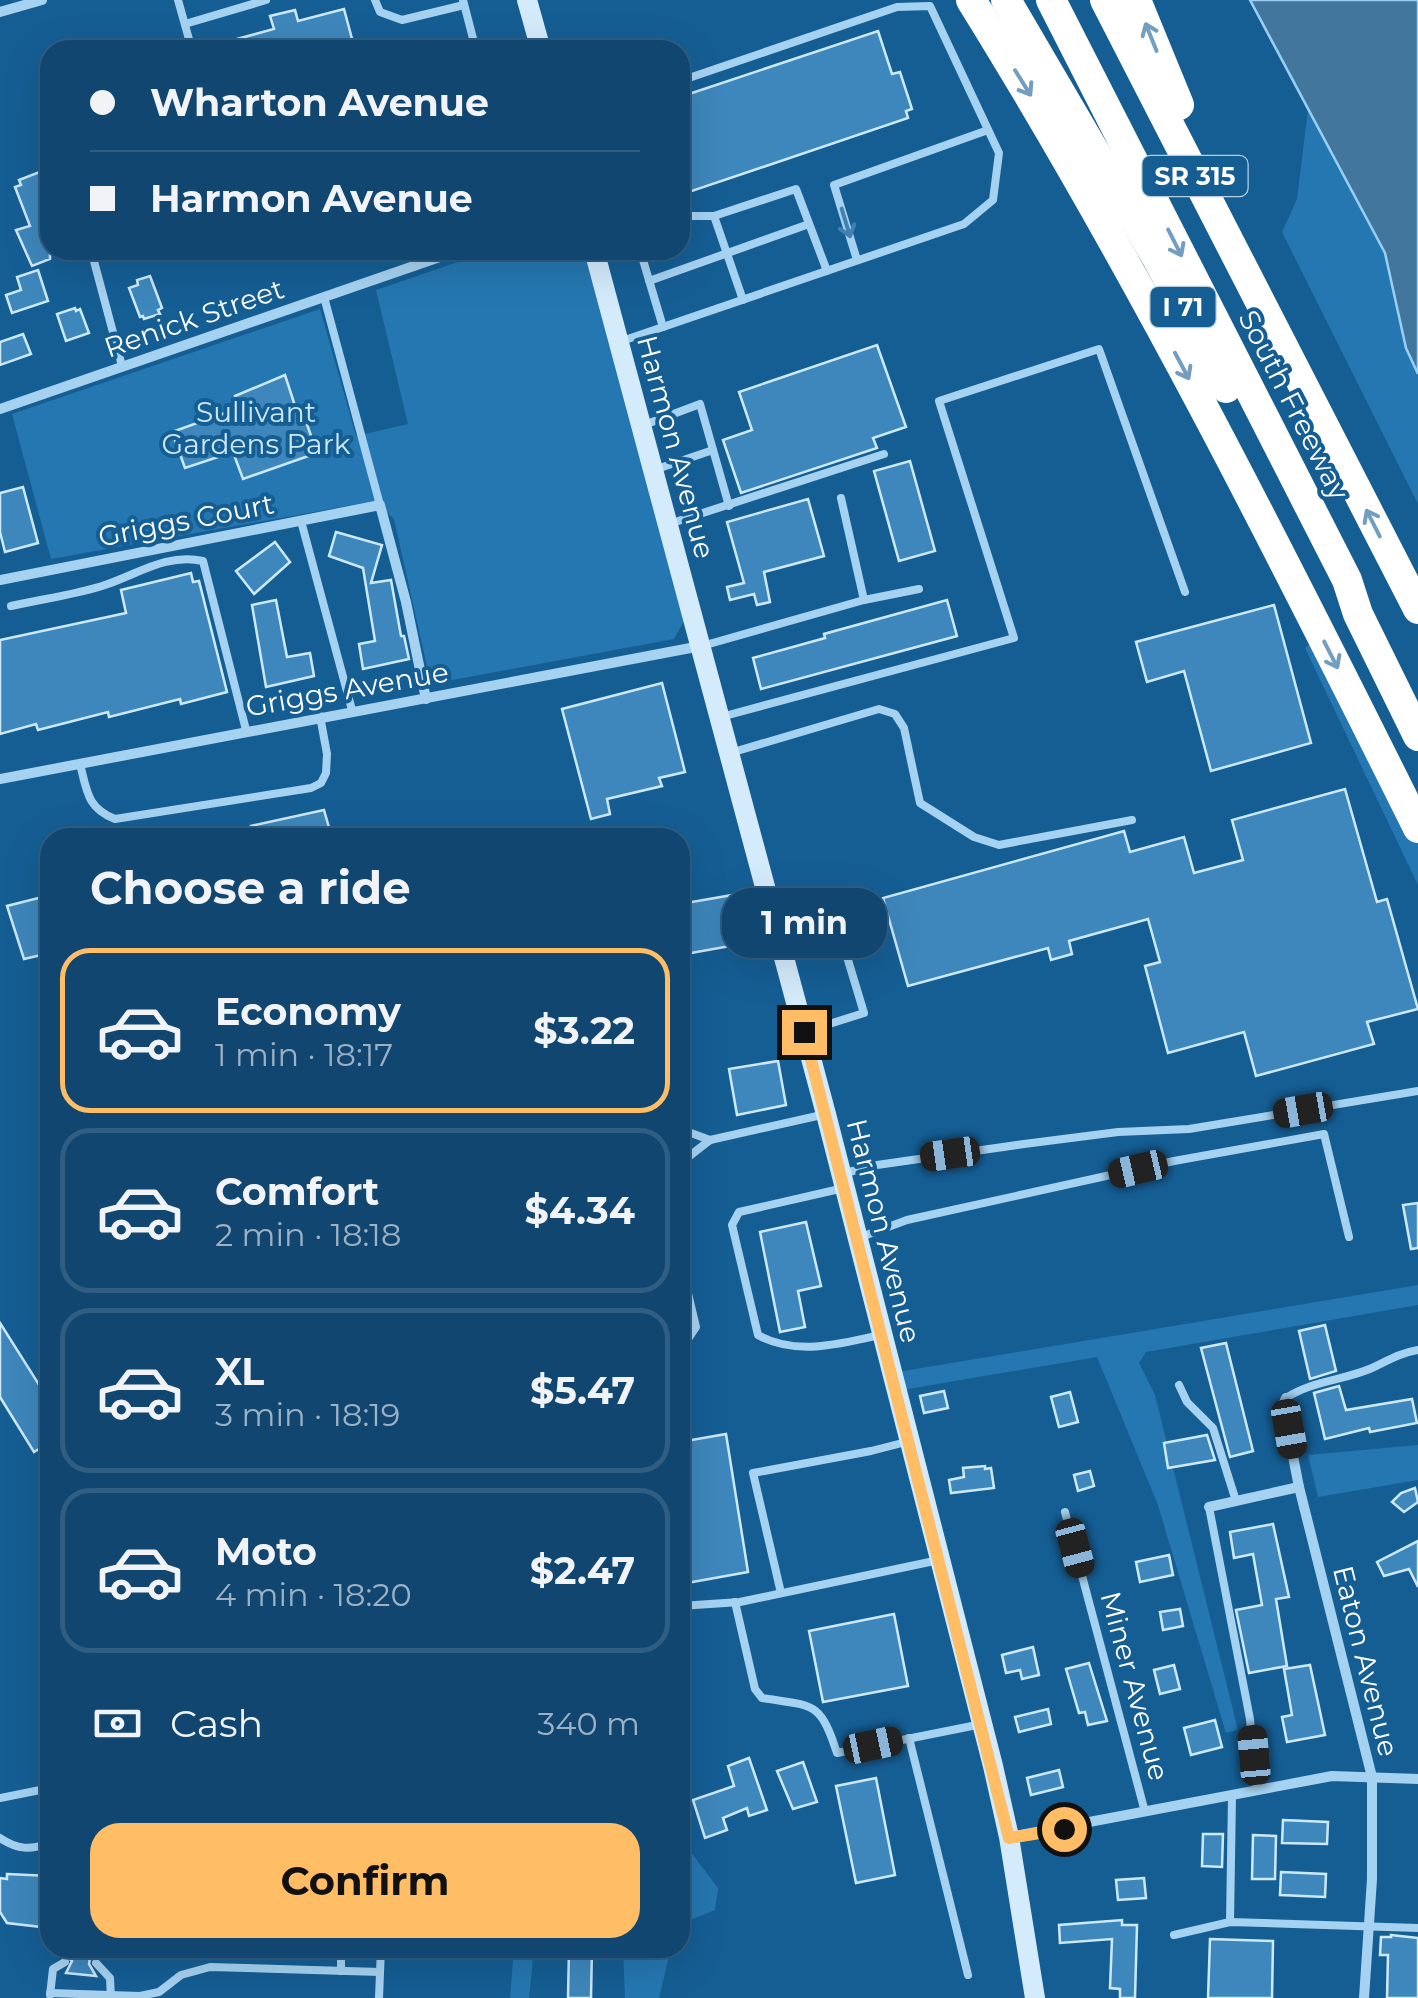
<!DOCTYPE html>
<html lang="en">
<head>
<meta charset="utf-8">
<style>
	:root { --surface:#10466f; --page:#194d74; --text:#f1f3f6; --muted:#9cb1c3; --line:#305e82; --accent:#ffbe66 }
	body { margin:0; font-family:Montserrat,sans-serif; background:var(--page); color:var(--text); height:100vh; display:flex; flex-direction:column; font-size:38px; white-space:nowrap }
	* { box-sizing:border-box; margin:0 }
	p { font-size:32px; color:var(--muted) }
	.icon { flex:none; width:55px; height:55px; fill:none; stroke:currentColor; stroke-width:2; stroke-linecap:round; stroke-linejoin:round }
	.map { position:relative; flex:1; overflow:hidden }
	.panel { position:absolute; left:40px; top:828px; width:650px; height:1130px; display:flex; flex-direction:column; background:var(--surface); border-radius:30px; box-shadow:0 10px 40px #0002,0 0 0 2px var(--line) }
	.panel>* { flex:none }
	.hud { position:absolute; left:40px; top:40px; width:650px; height:220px; border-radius:30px; box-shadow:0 10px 40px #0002,0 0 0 2px var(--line); display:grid; align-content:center; height:220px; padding:0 50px; background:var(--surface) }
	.end { position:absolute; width:45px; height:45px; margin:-22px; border:12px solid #ffbe66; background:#111; box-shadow:0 0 0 5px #111 }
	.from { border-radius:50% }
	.bubble { position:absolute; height:70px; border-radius:30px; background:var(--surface); box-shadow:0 10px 40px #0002,0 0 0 2px var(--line); font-size:32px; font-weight:700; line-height:70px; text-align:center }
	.car { position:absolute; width:30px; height:60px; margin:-30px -15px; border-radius:12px; box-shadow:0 0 8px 2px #0007; background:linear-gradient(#222 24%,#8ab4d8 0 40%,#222 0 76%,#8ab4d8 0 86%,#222 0) }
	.hud b { display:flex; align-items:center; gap:35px; height:95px; font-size:38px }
	.hud b+b { border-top:2px solid var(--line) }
	.hud i { width:25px; height:25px; background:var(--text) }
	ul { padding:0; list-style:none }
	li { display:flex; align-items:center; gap:30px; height:165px; margin:0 20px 15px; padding:0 30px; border:5px solid var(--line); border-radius:30px }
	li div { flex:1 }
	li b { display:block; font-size:38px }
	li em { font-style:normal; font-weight:700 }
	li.selected { border-color:var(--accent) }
	li>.icon { width:90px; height:90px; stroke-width:1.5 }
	h2 { padding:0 50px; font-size:45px; line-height:120px }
	.pay { display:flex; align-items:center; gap:25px; height:110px; padding:0 50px; font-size:38px }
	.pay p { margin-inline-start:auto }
	.action { display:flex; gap:20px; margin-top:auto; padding:20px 50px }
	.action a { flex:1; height:115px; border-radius:30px; background:var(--accent); color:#111; font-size:40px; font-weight:700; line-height:115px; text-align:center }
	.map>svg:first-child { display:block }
	.green { fill:#2577b1 }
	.water { fill:#42769c; stroke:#98cff4; stroke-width:2.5 }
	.building { fill:#3e87bc; stroke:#cde9fc; stroke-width:2.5 }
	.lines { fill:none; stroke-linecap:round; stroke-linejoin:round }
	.lane { stroke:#a6d2f1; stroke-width:8 }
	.street { stroke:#a6d2f1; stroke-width:10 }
	.secondary { stroke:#d4ebfc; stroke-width:20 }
	.highway { stroke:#fff; stroke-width:30 }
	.oneway { stroke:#739ebf }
	.oneway2 { stroke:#4081b0 }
	.route { stroke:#ffbe66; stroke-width:12 }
	.labels { text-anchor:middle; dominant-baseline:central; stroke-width:8; stroke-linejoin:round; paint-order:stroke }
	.shield { fill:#155e94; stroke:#b9cfdf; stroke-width:2.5 }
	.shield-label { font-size:25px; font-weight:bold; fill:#fff }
	.street-label { font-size:28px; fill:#fff; stroke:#155e94 }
	.park-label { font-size:28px; fill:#cde9fc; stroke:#155e94 }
</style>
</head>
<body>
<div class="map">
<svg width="1418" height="1998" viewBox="0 0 1418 1998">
	<rect width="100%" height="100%" fill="#155e94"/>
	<g class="green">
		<path d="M1308,110L1385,253L1406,348L1418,374V504L1282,232L1297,199Z"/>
		<path d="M493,250H588L684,621L674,639L431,684L394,519L375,501L51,559L12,414L320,309L356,436L408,424L376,290Z"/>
		<path d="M1329,627L1418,814V885L1305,648Z"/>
		<path d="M1418,1285V1305L1146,1352L1139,1363L1155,1395L1238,1730L1226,1733L1158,1505L1097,1357L902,1390L898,1372Z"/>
		<path d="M1418,1445V1480L1318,1497L1308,1455Z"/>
		<path d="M680,1838L718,1888L715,1910L680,1924Z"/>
		<path d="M514,1948H534L529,1998H510Z"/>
		<path d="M623,1948H671L659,1998H625Z"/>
	</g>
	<path class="water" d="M1250,0H1418V374L1406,348L1385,253Z"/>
	<g class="building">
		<path d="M344,9L355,50H211V46L274,29L270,16L295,10L298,21Z"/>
		<path d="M878,31L892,74L900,72L912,109L906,111L908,118L686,193L684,185L680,187V97Z"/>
		<path d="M42,171L49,189L44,191L50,208V259L32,266L16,230L30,226L15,187L21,185L19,180Z"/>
		<path d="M38,270L48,301L12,313L6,295L21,290L17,277Z"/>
		<path d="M150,276L162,308L158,310L160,314L144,319L143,316L140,317L129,288L138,285L137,280Z"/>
		<path d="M75,308L76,311L80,309L89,333L66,341L57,314Z"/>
		<path d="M23,334L31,354L0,365V342Z"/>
		<path d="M877,345L906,427L873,438L877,448L741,493L723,440L752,430L739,392Z"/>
		<path d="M285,375L296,409L301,407L317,453L243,479L233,452L185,468L172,432L239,408L235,396Z"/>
		<path d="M910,461L935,551L899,561L874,471Z"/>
		<path d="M23,487L38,543L5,552L0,532V493Z"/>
		<path d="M808,499L824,556L764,572L770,602L757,605L754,594L730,600L727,587L744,583L727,522Z"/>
		<path d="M336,532L382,545L371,583L391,580L401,636H404L409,659L363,669L359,644L375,641L363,568L329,556Z"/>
		<path d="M275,542L290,562L254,594L236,571Z"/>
		<path d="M191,573L193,582L199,581L227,692L181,704L180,699L109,717L108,712L38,730L36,724L0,734V640L126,613L121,590Z"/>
		<path d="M276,600L287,657L310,653L314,676L266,687L252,605Z"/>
		<path d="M947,600L957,636L761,689L753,658L825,638L824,634Z"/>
		<path d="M1274,605L1311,743L1211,771L1184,671L1147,682L1136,642Z"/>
		<path d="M662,683L685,772L659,778L662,786L607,799L610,814L591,819L562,709Z"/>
		<path d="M1345,789L1377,902L1387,899L1418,1009L1367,1022L1374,1044L1256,1076L1244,1032L1168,1053L1145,966L1160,962L1148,919L1069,941L1072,954L1051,960L1048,948L908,986L883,898L1124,831L1130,852L1184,837L1194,873L1243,860L1232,820Z"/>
		<path d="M324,810L332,838H254L251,826Z"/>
		<path d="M738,894L747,943L680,955V904Z"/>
		<path d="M50,895V953L24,959L7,906Z"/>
		<path d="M778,1061L786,1105L737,1115L729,1069Z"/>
		<path d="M1418,1203V1248L1411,1249L1403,1205Z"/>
		<path d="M806,1222L821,1286L798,1291L805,1327L780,1332L760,1232Z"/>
		<path d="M0,1323L50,1402V1442L34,1452L0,1397Z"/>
		<path d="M1325,1325L1336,1371L1310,1379L1299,1331Z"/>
		<path d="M1226,1343L1253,1451L1230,1457L1201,1348Z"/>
		<path d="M1339,1386L1346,1410L1412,1399L1417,1423L1370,1432L1369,1428L1325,1439L1314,1393Z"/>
		<path d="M944,1391L948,1408L924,1413L920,1396Z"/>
		<path d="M1070,1392L1078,1422L1059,1427L1051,1397Z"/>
		<path d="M726,1434L748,1572L687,1583L680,1538V1442Z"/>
		<path d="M1207,1435L1215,1460L1168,1468L1164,1443Z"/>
		<path d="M985,1466V1469L991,1468L994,1488L951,1493L949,1480L964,1477L963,1468Z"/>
		<path d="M1090,1471L1094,1486L1078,1491L1074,1475Z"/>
		<path d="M1415,1488L1418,1502L1404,1512L1392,1502L1401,1493Z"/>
		<path d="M1273,1524L1289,1597L1276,1599L1287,1666L1249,1673L1236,1610L1262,1605L1253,1554L1234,1558L1230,1532Z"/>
		<path d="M1418,1541V1587L1409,1569L1384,1576L1377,1562Z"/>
		<path d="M1169,1555L1173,1575L1140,1582L1136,1562Z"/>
		<path d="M1180,1609L1183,1626L1163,1630L1160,1612Z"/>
		<path d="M894,1614L908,1686L823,1702L809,1631Z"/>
		<path d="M1033,1647L1039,1675L1022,1679L1020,1670L1006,1673L1002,1655Z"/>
		<path d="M1089,1663L1107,1721L1088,1725L1085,1712L1079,1713L1066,1669Z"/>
		<path d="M1174,1665L1180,1689L1160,1694L1154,1670Z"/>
		<path d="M1310,1665L1325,1735L1287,1742L1282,1717L1292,1715L1284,1669Z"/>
		<path d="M1048,1709L1051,1724L1019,1732L1015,1717Z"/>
		<path d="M1215,1720L1222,1747L1191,1755L1184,1728Z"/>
		<path d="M749,1758L767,1810L749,1816L747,1808L723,1818L727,1830L705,1838L693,1800L734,1786L728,1766Z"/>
		<path d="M803,1762L817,1802L793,1809L777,1771Z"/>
		<path d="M1059,1770L1063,1787L1031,1795L1027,1778Z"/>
		<path d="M876,1778L895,1875L856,1883L836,1786Z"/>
		<path d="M1283,1820L1328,1822L1327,1844L1282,1843Z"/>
		<path d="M1203,1834H1223L1222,1867L1202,1866Z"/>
		<path d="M1253,1835L1276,1836L1275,1879H1252Z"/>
		<path d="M1281,1872L1326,1874L1325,1897L1280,1895Z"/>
		<path d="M7,1874L50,1876V1928L7,1923L0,1912V1878L7,1879Z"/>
		<path d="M1144,1878L1146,1898L1118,1900L1116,1880Z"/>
		<path d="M1122,1920V1925H1137L1135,1998H1120V1989L1110,1988L1112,1939L1060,1943L1059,1925Z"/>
		<path d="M1391,1935L1418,1938V1998H1387L1388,1955H1380L1381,1937H1391Z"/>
		<path d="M1210,1939L1273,1941L1272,1998H1208Z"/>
		<path d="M65,1948H96V1956L90,1958L89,1964L96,1976L66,1973L72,1961L65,1955Z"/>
		<path d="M569,1948H592L591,1998H568Z"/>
	</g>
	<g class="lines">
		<g class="lane">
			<path d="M178,0L192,50"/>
			<path d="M375,0L380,12L402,20L464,5"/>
			<path d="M463,0L476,50"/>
			<path d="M185,24L266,0"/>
			<path d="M680,216H714L796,189L827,271"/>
			<path d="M714,216L743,300"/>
			<path d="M91,250L122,366"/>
			<path d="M640,250L663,327"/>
			<path d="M857,260L834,185L988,130"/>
			<path d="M649,281L809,224"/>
			<path d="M324,297L380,505"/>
			<path d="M619,342L964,224L993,200L999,153L930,6L897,7L680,81"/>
			<path d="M644,425L700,404L729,506"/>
			<path d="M654,470L713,450"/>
			<path d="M841,498L864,600"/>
			<path d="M301,521L352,710"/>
			<path d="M669,524L884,454"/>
			<path d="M11,606C42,599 75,595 105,585C138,574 167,553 203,561L246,730"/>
			<path d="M702,646L864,600L919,589"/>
			<path d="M721,717L1014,638L939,401L1099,349L1185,592"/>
			<path d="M730,753L879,709L895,714L904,728L920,803L974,837L999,845L1132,820"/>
			<path d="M80,764C87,791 87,808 115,819L311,788L321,783L326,773L327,754L320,716"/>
			<path d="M804,1032L864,1013L835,917"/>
			<path d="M680,1129L710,1140"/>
			<path d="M680,1169L687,1158L710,1140L826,1114"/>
			<path d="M845,1173L877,1165L1024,1144L1118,1132L1189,1129L1418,1091"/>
			<path d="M844,1188L739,1212L732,1225L758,1335C795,1356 841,1344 880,1335"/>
			<path d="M861,1237L907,1220L1174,1161L1324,1134L1349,1237"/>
			<path d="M680,1260L696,1327L680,1351"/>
			<path d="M1179,1385L1187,1402L1213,1428L1236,1501"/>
			<path d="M1286,1398C1311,1381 1345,1380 1372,1368C1389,1360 1400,1353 1418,1350"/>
			<path d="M1209,1507L1250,1719L1257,1791"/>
			<path d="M1065,1512L1145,1812"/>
			<path d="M781,1593L753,1473L871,1451L910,1441"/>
			<path d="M735,1602L755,1689L762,1698C814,1706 820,1701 837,1753L982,1724"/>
			<path d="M680,1606L740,1602L939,1560"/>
			<path d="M909,1738L968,1975"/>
			<path d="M0,1798L50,1788"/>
			<path d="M0,1838C18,1850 30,1850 50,1843"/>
			<path d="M1230,1922L1232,1796"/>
			<path d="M1174,1935L1230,1922L1418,1928"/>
			<path d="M96,1963L110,1978L111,1998"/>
			<path d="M341,1971V1948"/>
			<path d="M50,1993L140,1996L159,1992L181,1975L210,1967L380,1972"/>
			<path d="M50,1995L53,1969L65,1962"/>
			<path d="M379,1998L381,1948"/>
		</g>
		<g class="street">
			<path d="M0,12L42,0"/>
			<path d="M0,409L460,250"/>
			<path d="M0,580L380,505L406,602L426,699"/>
			<path d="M0,779L701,646"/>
			<path d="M1286,1398L1283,1405L1299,1487L1372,1777V1879L1364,1998"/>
			<path d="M1209,1507L1299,1487"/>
			<path d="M1010,1837L1332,1776L1418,1779"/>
		</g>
		<g class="secondary">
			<path d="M527,0L541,50"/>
			<path d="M594,250L826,1114L993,1766L1009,1837L1035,1998"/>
		</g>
		<g class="highway">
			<path d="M971,0C1137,267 1278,547 1418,828"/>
			<path d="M1006,0L1157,258L1226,388"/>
			<path d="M1051,0L1347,580L1358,614L1418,736"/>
			<path d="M1105,0L1418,609"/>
			<path d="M1136,0L1179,105"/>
		</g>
	</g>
	<defs><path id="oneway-shaft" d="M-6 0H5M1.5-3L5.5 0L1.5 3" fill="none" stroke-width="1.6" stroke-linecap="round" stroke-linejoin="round" transform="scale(2.5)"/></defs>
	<g class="oneway">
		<use href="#oneway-shaft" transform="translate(1151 37) rotate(-112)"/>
		<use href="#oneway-shaft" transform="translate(1023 83) rotate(58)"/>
		<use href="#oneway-shaft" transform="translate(1175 243) rotate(63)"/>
		<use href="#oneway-shaft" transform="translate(1182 366) rotate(62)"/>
		<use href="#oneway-shaft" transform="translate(1373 523) rotate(-117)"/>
		<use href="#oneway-shaft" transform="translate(1331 655) rotate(63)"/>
	</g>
	<use class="oneway2" href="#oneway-shaft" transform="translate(846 223) rotate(73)"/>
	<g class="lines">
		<path class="route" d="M804,1032L1009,1838L1064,1829"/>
	</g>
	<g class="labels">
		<g class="shield">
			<rect x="1142.5" y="156" width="105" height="40" rx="8"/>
			<rect x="1150.5" y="287" width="65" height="40" rx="8"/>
		</g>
		<g class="shield-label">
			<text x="1195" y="176">SR 315</text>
			<text x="1183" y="307">I 71</text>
		</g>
		<g class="street-label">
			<text transform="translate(194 318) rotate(-19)">Renick Street</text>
			<text transform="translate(1294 405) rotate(63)">South Freeway</text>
			<text transform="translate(676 447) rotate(75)">Harmon Avenue</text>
			<text transform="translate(186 520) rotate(-11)">Griggs Court</text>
			<text transform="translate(347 689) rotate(-10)">Griggs Avenue</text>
			<text transform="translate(884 1231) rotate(76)">Harmon Avenue</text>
			<text transform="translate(1366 1661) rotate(76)">Eaton Avenue</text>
			<text transform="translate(1135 1686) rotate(75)">Miner Avenue</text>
		</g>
		<g class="park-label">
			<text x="256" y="412">Sullivant<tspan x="256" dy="32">Gardens Park</tspan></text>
		</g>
	</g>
</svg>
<i class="end from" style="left:1064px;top:1829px"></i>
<i class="end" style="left:804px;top:1032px"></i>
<div class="bubble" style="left:722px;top:888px;width:165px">1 min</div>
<i class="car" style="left:1303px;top:1110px;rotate:260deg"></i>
<i class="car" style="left:950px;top:1154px;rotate:262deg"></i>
<i class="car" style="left:1138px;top:1169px;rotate:257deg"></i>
<i class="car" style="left:1289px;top:1429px;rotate:170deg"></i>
<i class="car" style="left:1075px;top:1548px;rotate:165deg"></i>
<i class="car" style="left:873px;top:1745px;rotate:78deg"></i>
<i class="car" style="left:1254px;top:1755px;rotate:355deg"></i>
<div class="hud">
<b><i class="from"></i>Wharton Avenue</b>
<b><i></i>Harmon Avenue</b>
</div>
<section class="panel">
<h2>Choose a ride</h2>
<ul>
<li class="selected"><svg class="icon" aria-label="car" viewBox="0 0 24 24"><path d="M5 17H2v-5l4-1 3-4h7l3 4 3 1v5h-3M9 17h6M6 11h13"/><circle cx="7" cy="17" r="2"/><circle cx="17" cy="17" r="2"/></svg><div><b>Economy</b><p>1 min · 18:17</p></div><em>$3.22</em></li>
<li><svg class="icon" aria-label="car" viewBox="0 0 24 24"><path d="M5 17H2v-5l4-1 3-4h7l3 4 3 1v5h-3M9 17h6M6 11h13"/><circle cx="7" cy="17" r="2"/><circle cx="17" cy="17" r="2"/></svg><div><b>Comfort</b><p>2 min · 18:18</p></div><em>$4.34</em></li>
<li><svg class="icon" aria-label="car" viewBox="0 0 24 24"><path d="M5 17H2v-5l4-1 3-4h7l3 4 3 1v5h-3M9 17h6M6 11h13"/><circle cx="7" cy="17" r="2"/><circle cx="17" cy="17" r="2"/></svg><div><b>XL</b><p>3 min · 18:19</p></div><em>$5.47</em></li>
<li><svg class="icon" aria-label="car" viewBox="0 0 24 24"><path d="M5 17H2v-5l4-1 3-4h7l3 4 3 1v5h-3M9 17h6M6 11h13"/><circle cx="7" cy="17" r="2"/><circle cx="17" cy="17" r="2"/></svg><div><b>Moto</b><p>4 min · 18:20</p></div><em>$2.47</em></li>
</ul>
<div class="pay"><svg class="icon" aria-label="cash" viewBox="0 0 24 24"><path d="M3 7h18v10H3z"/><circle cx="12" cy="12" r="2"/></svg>Cash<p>340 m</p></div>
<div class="action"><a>Confirm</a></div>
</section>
</div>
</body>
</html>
